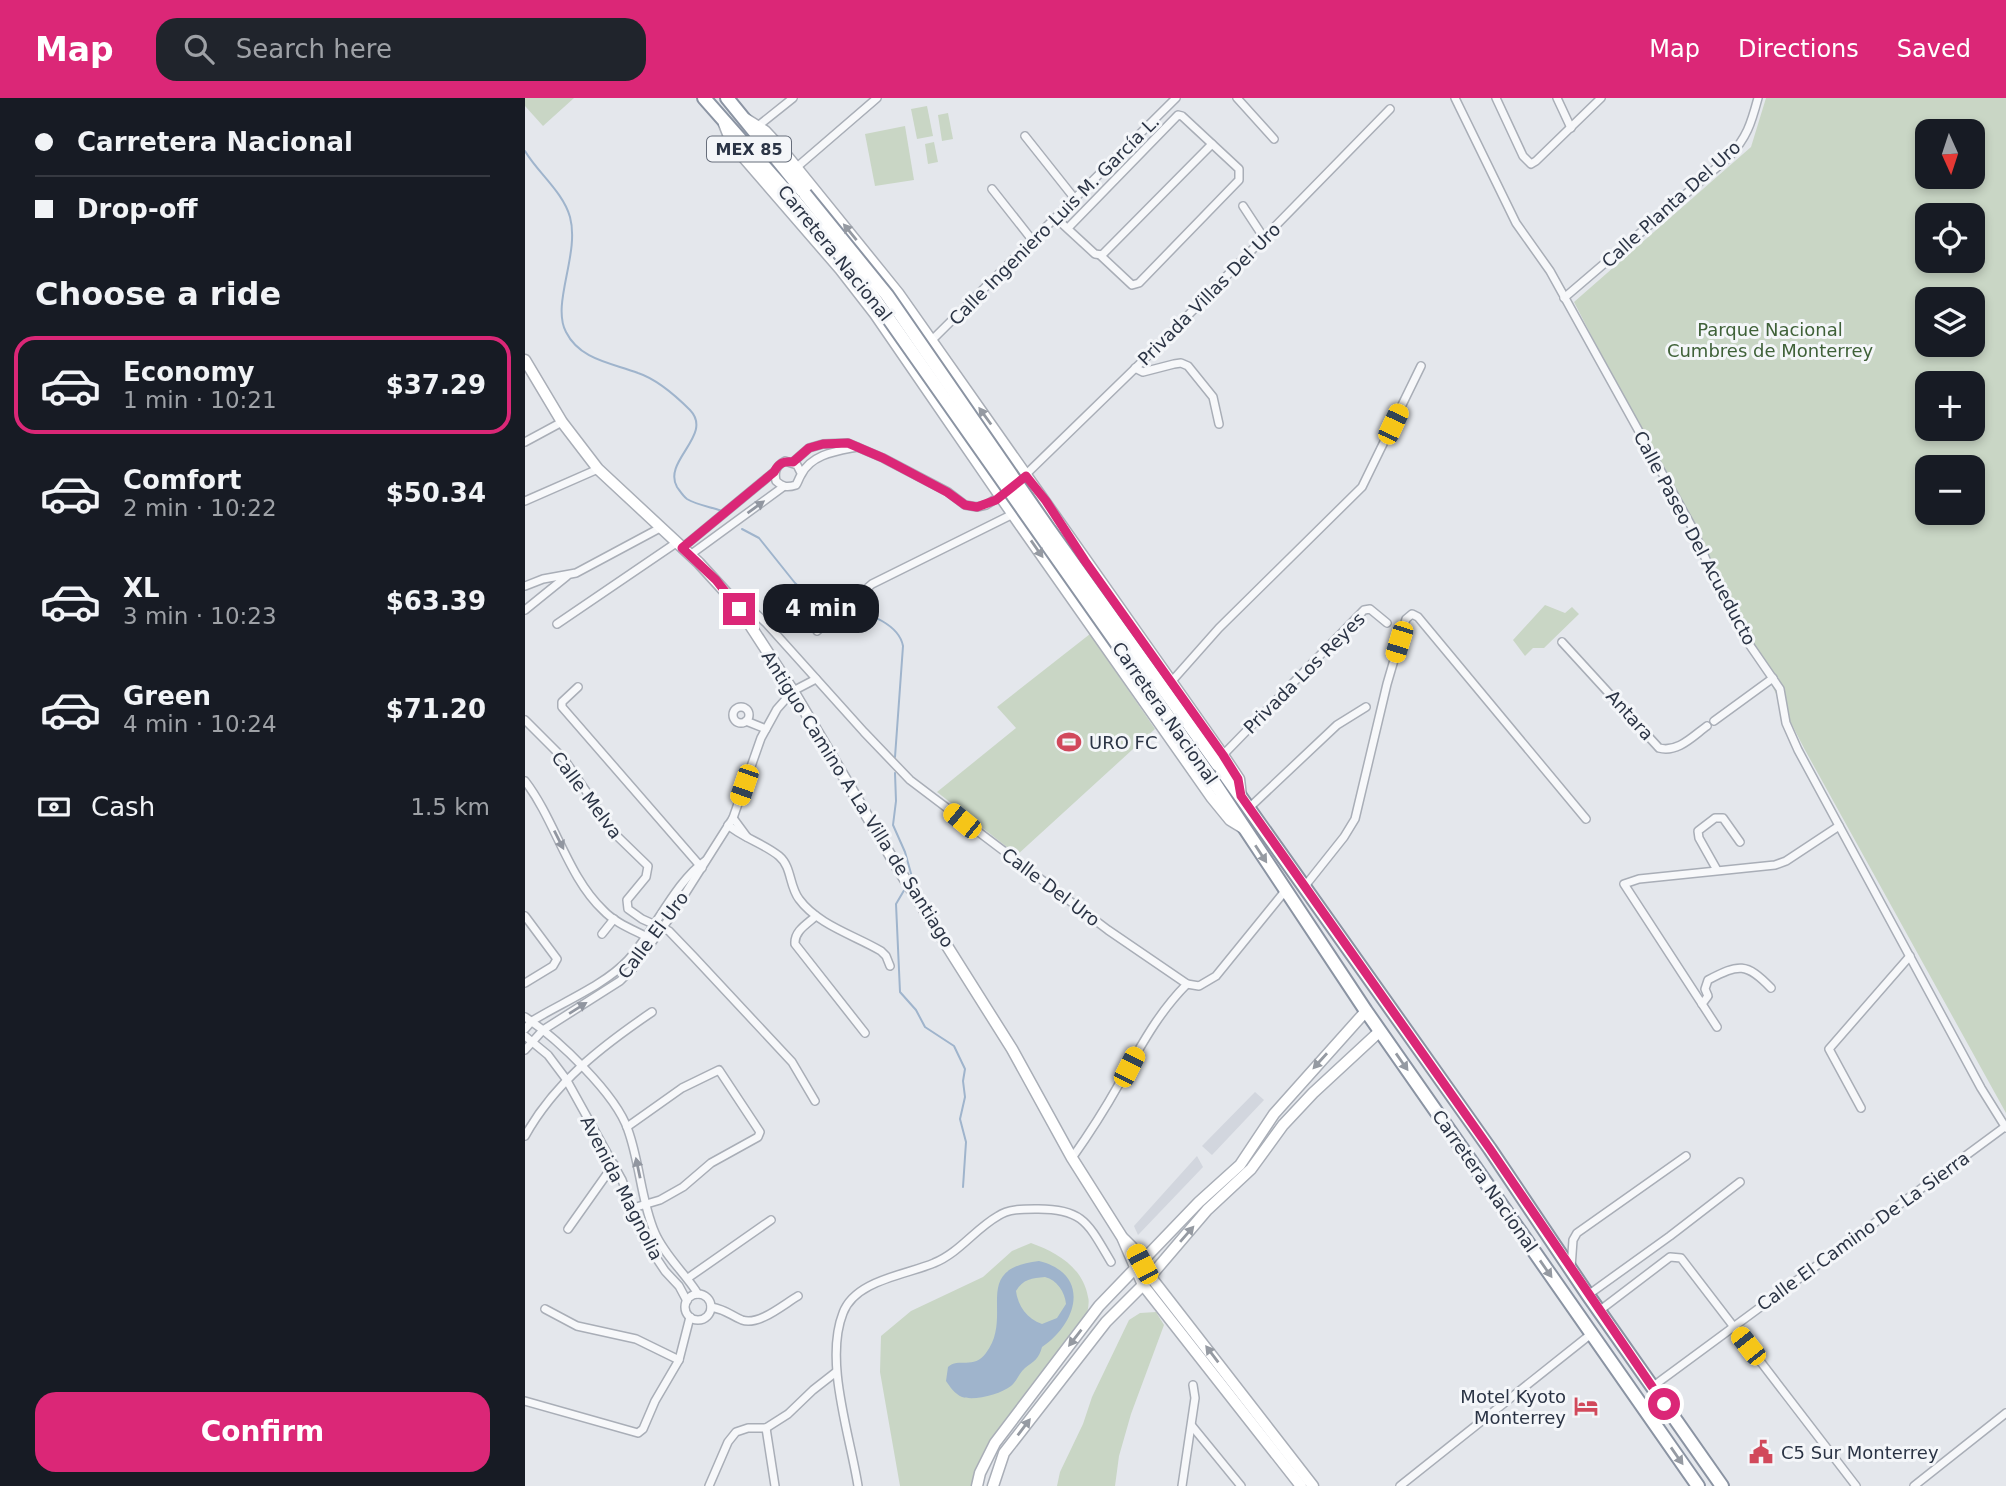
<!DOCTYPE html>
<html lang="en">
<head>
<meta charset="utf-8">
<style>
	:root { --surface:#171b24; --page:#20242c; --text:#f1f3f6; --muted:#9ea1a6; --line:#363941; --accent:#db2777 }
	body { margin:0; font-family:"DejaVu Sans",sans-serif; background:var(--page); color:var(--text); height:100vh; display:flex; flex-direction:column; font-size:26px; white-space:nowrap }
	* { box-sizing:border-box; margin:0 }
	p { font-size:23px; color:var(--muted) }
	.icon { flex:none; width:38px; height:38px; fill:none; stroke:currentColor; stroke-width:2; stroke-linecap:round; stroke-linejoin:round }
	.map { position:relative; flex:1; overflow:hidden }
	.panel { display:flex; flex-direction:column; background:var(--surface); width:525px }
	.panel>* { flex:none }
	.guide { display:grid; align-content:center; height:154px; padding:0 35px; background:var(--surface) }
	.needle { width:46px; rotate:177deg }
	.buttons { position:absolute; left:1390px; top:21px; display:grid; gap:14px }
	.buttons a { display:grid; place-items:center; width:70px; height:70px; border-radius:14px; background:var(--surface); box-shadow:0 4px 10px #0003; font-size:35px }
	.end { position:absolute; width:32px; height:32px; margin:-16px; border:9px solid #db2777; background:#fff; box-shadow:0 0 0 4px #fff }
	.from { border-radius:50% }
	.bubble { position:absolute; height:49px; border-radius:21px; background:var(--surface); box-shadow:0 4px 10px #0003; font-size:23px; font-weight:700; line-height:49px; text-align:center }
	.car { position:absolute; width:21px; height:42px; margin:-21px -10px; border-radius:9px; box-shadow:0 0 5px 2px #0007; background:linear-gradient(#f5c518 24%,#345 0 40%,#f5c518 0 76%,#345 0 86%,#f5c518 0) }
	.guide b { display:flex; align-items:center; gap:24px; height:66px; font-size:26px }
	.guide b+b { border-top:2px solid var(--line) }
	.guide i { width:18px; height:18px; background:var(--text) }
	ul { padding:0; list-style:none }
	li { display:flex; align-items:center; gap:21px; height:98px; margin:0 14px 10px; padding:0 21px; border:4px solid transparent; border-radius:21px }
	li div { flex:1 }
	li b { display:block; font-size:26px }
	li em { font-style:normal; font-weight:700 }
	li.on { border-color:var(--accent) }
	li>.icon { width:63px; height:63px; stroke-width:1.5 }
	h2 { padding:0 35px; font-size:32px; line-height:84px }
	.pay { display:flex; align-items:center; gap:18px; height:77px; padding:0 35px; font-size:26px }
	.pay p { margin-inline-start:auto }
	.button { display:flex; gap:14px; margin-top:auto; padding:14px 35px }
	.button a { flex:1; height:80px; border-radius:21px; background:var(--accent); color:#fff; font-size:28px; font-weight:700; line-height:80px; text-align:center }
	header { display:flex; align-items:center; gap:42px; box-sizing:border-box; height:98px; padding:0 35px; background:var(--accent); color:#fff }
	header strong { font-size:33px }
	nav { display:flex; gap:38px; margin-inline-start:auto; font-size:24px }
	.search { width:490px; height:63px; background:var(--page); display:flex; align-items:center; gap:18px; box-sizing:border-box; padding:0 24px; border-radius:21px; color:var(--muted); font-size:26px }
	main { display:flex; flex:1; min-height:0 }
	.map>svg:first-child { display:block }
	.built { fill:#d2d6de }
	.green { fill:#c9d6c5; fill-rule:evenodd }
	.water { fill:#9fb4cc; fill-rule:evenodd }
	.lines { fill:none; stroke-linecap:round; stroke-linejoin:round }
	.stream { stroke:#9fb4cc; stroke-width:2 }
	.street-casing { stroke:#a9aeb7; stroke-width:10 }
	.secondary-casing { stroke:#a9aeb7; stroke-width:13 }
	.highway-casing { stroke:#8b94a3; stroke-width:16 }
	.street { stroke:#f7f8fa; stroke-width:7 }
	.secondary { stroke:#fff; stroke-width:10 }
	.highway { stroke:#fff; stroke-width:12 }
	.highway-bridge-casing { stroke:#8b94a3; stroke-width:16; stroke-linecap:butt }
	.highway-bridge { stroke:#fff; stroke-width:12 }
	.oneway { fill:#959aa2 }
	.oneway2 { fill:#9196a0 }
	.route { stroke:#db2777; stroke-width:9 }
	.labels { text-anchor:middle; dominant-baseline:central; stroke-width:6; stroke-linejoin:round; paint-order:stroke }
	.shield { fill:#f4f6f9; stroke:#676e7b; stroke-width:2 }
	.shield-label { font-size:16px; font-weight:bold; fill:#2b3445 }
	.street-label { font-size:18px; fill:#2b3445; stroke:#f4f6f9 }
	.park-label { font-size:18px; fill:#3f6138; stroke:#f4f6f9 }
	.poi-label { font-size:18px; fill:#2b3445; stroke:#f4f6f9; text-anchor:start }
</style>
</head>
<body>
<header>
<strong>Map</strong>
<div class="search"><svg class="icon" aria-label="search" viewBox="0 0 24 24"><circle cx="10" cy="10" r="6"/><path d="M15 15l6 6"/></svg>Search here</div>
<nav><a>Map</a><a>Directions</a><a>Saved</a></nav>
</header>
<main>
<section class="panel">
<div class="guide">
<b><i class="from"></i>Carretera Nacional</b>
<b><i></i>Drop-off</b>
</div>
<h2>Choose a ride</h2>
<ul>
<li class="on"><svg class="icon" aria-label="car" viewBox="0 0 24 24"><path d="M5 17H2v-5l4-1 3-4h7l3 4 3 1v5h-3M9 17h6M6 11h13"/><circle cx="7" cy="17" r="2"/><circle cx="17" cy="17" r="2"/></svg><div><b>Economy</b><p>1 min · 10:21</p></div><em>$37.29</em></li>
<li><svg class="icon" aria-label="car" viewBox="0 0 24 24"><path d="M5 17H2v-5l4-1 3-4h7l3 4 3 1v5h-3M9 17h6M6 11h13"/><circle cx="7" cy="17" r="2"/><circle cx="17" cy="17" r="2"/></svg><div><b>Comfort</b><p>2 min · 10:22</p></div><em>$50.34</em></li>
<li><svg class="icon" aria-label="car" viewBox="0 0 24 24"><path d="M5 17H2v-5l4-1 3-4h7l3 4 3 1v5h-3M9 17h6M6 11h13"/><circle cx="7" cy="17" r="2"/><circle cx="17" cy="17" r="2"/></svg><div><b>XL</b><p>3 min · 10:23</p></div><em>$63.39</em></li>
<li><svg class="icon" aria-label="car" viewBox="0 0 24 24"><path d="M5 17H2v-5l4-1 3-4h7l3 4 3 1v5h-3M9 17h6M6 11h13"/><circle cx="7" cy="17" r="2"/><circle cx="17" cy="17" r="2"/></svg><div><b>Green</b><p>4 min · 10:24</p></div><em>$71.20</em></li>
</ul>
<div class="pay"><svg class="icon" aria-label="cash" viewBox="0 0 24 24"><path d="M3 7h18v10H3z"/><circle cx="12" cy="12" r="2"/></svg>Cash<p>1.5 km</p></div>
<div class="button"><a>Confirm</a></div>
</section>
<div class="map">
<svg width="1481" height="1388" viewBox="0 0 1481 1388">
	<rect width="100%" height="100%" fill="#e4e7ec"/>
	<g class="built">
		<path d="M730,994L739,1002L687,1057L677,1048Z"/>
		<path d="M672,1058L678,1069L613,1137L609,1128Z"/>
	</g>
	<g class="green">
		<path d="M0,0H49L18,28L0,8Z"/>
		<path d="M1241,0H1481V1015L1280,652L1049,204L1226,49ZM1402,33H1447V79H1402ZM1402,117H1447V163H1402ZM1402,201H1447V247H1402ZM1402,285H1447V331H1402ZM1402,369H1447V415H1402Z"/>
		<path d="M402,8L408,38L392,41L386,11Z"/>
		<path d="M423,15L428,41L417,43L413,17Z"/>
		<path d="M380,28L389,82L350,88L340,36Z"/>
		<path d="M409,44L413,64L403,66L400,46Z"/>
		<path d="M1020,507L1040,515L1047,509L1054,516L1019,550H1008L1000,558L988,542Z"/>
		<path d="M565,536L630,631L492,757L412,694L491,630L472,609Z"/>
		<path d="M506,1145C531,1154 558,1169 563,1199C565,1205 562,1214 561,1221L478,1326L454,1364L447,1388H375L355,1274L356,1238L386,1213L458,1179L487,1153Z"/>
		<path d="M631,1214L639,1227L606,1316L594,1358L590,1388H532L535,1374L558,1326L567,1299L604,1222L615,1215Z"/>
	</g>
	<path class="water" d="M514,1163C566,1176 553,1225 517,1249C514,1261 509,1263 500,1270C494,1275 492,1283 486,1288C476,1296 450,1303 437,1299C430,1296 425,1289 421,1283L423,1269C433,1259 449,1272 461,1255C490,1217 444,1171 514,1163ZM520,1179C532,1182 540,1194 541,1206L532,1220L517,1226C502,1221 493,1208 491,1193C498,1181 507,1180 520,1179Z"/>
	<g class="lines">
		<g class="stream">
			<path d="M0,53C13,75 38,94 45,119C55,156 26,206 41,234C55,262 87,265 113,275C131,281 151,298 165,312C189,337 137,363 152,389C155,393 158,398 162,401C172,407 186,409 197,413"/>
			<path d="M217,431L234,440L270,485L279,493L293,501L316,507"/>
			<path d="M324,510C344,516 374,526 378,548L370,659"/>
			<path d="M370,675L371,703L368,727L380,754L387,779L385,782"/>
			<path d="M381,789L371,806L375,894L391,912L400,929L429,948L440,971L438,983L440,999L435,1021L441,1044L438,1089"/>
		</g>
		<g class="street-casing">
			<g id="street">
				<path d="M712,0L749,41"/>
				<path d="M930,0L991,125L1025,173L1167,429L1194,492L1224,546L1255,591L1261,625L1273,652L1456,990L1481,1030"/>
				<path d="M971,0L998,58L1006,66L1011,63L1076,0"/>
				<path d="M1032,0L1046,30"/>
				<path d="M233,28L268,0"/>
				<path d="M500,38L550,101"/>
				<path d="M272,69L352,0"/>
				<path d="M467,91L508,143"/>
				<path d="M718,108L739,140"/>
				<path d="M532,121L570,156L577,157L687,46"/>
				<path d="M543,130L653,17L657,18L714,71V82L614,185L607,187L575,157"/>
				<path d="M1039,200L1204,59C1222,39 1226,26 1233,0"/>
				<path d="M406,243L651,0"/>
				<path d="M610,270L618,274L649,266L656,265L663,268L688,299L694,326"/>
				<path d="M0,344L37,324"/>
				<path d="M268,364L284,350L298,346L323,345L358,360L423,394L440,407L452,409L461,407L477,397"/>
				<path d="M276,375L272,367L260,363C251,368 249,373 251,383C258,389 262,390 271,387C273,384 274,380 276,377C286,356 312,353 332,349"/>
				<path d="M490,387L632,249L865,11"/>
				<path d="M0,403L73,371"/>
				<path d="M157,450L249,374"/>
				<path d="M165,457L258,389"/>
				<path d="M0,488L18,481L51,475L135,430"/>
				<path d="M208,501L227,512L241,525L339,634L385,682L583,832L662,886L674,888L691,878L760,793"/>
				<path d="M0,512L42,478"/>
				<path d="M32,526L151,445"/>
				<path d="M292,533L347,486L488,416"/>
				<path d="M1037,544L1134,650C1153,655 1168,638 1182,628"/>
				<path d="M647,583L694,530L837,389L896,268"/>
				<path d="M53,589L37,604V609L177,770"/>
				<circle cx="216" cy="617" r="8"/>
				<path d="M0,622L39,661L91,737L123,768L121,779L102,802L103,811L117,821L144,833L169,859L267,964L290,1003"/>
				<path d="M221,623L241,631"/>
				<path d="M1189,623L1248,580"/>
				<path d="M698,657L839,512L845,511L862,525"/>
				<path d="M0,683C30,722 43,779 78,812C90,825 109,832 124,840"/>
				<path d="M725,709L812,627L841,609"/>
				<path d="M208,720L222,739"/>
				<path d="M203,727C218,740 238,745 254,758C267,769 264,788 274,801C293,827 329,837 356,853L361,858L365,868"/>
				<path d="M1192,772L1174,740L1173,733L1190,720H1198L1215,744"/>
				<path d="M780,788L819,739L830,721L862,586L881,521L887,516L893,519L1061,721"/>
				<path d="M0,818L32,861L28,868L0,885"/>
				<path d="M291,818C282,826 269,833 270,846L340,935"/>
				<path d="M77,836L89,821"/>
				<path d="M1177,906L1183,898L1180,891L1183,882C1214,866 1221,864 1246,890"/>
				<path d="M0,919C32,940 91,996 103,1032C115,1065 116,1103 130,1135C140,1158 160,1175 173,1196"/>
				<path d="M1192,929L1099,786L1114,781L1250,767L1261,763L1314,728"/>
				<path d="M0,931L7,923C36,905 80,887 103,862C129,834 150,784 180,763"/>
				<path d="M0,938L23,957L41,981L97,1082L118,1140L140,1173L154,1188L162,1203"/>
				<path d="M0,952L18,932L95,883L108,870L146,818L208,720L236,640L252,611L268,593L291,581"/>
				<path d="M1336,1010L1304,951L1385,858"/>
				<path d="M102,1029L157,990L194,972L235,1034L233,1039L186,1065L158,1089L135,1102L108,1110"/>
				<path d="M0,1038C30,984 77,948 127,914"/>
				<path d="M547,1060C564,1036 580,1011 594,986C615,950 632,916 662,886"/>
				<path d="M43,1131L89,1066"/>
				<path d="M1046,1170L1048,1142L1052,1135L1161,1058"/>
				<path d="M163,1180L246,1122"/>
				<circle cx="173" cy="1209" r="13"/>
				<path d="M1063,1197L1145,1138L1215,1084"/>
				<path d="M186,1209C202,1212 205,1217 217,1222C234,1228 259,1206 273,1198"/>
				<path d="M20,1211L52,1228L111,1241L154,1262"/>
				<path d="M1074,1213L1145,1159L1156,1160L1331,1388"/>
				<path d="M1127,1289L1481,1028"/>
				<path d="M0,1303L113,1335L118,1331L130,1303L154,1262L165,1219"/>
				<path d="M667,1328L716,1388"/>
				<path d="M241,1330L250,1388"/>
				<path d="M184,1388L203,1344L211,1334L223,1330H241L263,1316L288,1292L311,1274"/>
				<path d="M333,1388C325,1337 299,1263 318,1215C330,1182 381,1177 409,1165C434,1155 450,1131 473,1118C483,1111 498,1111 510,1111C558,1110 563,1125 586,1164"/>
				<path d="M657,1388L670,1300L668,1287"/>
				<path d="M875,1388L1066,1236"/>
				<path d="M1389,1388L1481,1315"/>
			</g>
		</g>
		<g class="secondary-casing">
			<g id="secondary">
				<path d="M221,21L240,33L254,48L373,195L698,657L714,681L716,698"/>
				<path d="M199,26L205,41L219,60L315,171L350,216L493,424L687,700L705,722L718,730"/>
				<path d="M0,262L37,324L73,371L174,465L205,499L223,524L268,593L371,767L487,951L547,1060L597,1139L618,1187L776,1388"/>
				<path d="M599,1141L607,1149L625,1178L788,1388"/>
				<path d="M452,1388L455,1375L470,1345L574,1208L674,1104L715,1067L749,1016L841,913"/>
				<path d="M468,1388L479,1355L581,1224L618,1187L682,1112L726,1071L758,1027L788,995L855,933"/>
			</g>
		</g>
		<g class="highway-casing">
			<g id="highway">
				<path d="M179,0L269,102"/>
				<path d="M202,0L280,96"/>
				<path d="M693,667L965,1051L1063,1197L1197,1388"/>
				<path d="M685,678L841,913L1173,1388"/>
			</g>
		</g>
		<use href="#street" class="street"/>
		<use href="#secondary" class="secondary"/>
		<use href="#highway" class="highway"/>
		<g class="highway-bridge-casing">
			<g id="highway-bridge">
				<path d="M280,96L362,197L523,430L693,667"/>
				<path d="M269,102L335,180L685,678"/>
			</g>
		</g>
		<use href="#highway-bridge" class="highway-bridge"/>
	</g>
	<defs><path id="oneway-solid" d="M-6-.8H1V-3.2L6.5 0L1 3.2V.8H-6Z" transform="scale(1.75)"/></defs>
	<g class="oneway">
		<use href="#oneway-solid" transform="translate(325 134) rotate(-129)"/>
		<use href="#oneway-solid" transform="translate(460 318) rotate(-126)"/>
		<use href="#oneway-solid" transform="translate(512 451) rotate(55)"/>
		<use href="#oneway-solid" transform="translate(736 756) rotate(57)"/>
		<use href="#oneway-solid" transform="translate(795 963) rotate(132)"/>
		<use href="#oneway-solid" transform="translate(877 964) rotate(55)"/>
		<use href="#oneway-solid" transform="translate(662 1136) rotate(-49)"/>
		<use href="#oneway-solid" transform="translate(1021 1171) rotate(55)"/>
		<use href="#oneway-solid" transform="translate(550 1240) rotate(128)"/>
		<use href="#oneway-solid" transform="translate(687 1256) rotate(-127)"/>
		<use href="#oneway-solid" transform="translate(499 1329) rotate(-53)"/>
		<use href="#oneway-solid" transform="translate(1152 1358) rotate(55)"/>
	</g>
	<g class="oneway2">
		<use href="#oneway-solid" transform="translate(231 409) rotate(-36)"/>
		<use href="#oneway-solid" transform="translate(34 742) rotate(63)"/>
		<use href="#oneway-solid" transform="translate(53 910) rotate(-32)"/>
		<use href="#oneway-solid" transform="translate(113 1070) rotate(-102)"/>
	</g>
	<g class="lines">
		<path class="route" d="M214,511L191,482L157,450L249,374C254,365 258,363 268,364L284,350L298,346L323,345L358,360L422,394L440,407L452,409L471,402L501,378L521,403L560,463L698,657L713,681L716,698L965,1051L1139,1306"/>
	</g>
	<defs>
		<g id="stadium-bare" transform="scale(1.89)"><path d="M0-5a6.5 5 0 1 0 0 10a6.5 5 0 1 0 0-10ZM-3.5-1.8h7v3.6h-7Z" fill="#d1495b" stroke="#f4f6f9" stroke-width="2.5" paint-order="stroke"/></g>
		<g id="hotel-bare" transform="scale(1.89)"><path d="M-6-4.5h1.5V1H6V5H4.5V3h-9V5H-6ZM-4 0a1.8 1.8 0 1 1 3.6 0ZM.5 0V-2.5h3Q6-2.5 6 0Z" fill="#d1495b" stroke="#f4f6f9" stroke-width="2.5" paint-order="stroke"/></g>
		<g id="civic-bare" transform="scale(1.89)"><path d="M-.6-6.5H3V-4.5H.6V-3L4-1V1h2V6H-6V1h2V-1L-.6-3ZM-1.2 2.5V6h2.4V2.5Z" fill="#d1495b" stroke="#f4f6f9" stroke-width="2.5" paint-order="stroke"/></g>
	</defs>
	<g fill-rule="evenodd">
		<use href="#stadium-bare" x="544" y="644"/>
		<use href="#hotel-bare" x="1061" y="1308"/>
		<use href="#civic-bare" x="1236" y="1354"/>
	</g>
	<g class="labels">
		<rect class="shield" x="182" y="38.5" width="84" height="25" rx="5"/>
		<g class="shield-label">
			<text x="224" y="51">MEX 85</text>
		</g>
		<g class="street-label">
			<text transform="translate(1146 106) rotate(-42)">Calle Planta Del Uro</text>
			<text transform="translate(529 122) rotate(-45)">Calle Ingeniero Luis M. García L.</text>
			<text transform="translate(310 155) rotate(51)">Carretera Nacional</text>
			<text transform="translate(684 196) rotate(-45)">Privada Villas Del Uro</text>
			<text transform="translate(1170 440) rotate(62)">Calle Paseo Del Acueducto</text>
			<text transform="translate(779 575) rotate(-45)">Privada Los Reyes</text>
			<text transform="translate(640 615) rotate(55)">Carretera Nacional</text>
			<text transform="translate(1105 617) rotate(48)">Antara</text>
			<text transform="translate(62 697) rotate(53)">Calle Melva</text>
			<text transform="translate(333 701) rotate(58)">Antiguo Camino A La Villa de Santiago</text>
			<text transform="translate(526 789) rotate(37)">Calle Del Uro</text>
			<text transform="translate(128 837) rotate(-53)">Calle El Uro</text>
			<text transform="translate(960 1083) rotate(55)">Carretera Nacional</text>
			<text transform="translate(97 1090) rotate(63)">Avenida Magnolia</text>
			<text transform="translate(1338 1133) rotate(-36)">Calle El Camino De La Sierra</text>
		</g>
		<g class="park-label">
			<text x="1245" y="231">Parque Nacional<tspan x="1245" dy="21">Cumbres de Monterrey</tspan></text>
		</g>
		<g class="poi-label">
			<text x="564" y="644">URO FC</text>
			<text x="1041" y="1298" text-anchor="end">Motel Kyoto<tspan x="1041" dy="21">Monterrey</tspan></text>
			<text x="1256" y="1354">C5 Sur Monterrey</text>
		</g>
	</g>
</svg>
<div class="buttons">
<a><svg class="needle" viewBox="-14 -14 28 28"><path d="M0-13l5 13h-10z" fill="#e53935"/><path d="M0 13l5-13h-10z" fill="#9ea1a6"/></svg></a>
<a><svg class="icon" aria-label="locate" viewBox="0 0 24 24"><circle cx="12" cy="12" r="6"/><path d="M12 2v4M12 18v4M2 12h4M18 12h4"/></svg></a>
<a><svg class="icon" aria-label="layers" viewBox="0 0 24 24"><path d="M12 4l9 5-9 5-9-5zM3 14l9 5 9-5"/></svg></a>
<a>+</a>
<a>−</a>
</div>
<i class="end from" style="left:1139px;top:1306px"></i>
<i class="end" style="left:214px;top:511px"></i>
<div class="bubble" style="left:238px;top:486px;width:116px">4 min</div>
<i class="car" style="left:868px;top:326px;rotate:25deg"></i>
<i class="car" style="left:874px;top:544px;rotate:197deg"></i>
<i class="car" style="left:219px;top:687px;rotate:199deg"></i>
<i class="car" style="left:437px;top:723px;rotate:309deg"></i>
<i class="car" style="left:604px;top:969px;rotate:27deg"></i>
<i class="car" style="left:617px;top:1166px;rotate:332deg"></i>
<i class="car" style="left:1223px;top:1248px;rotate:322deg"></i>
</div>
</main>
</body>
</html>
